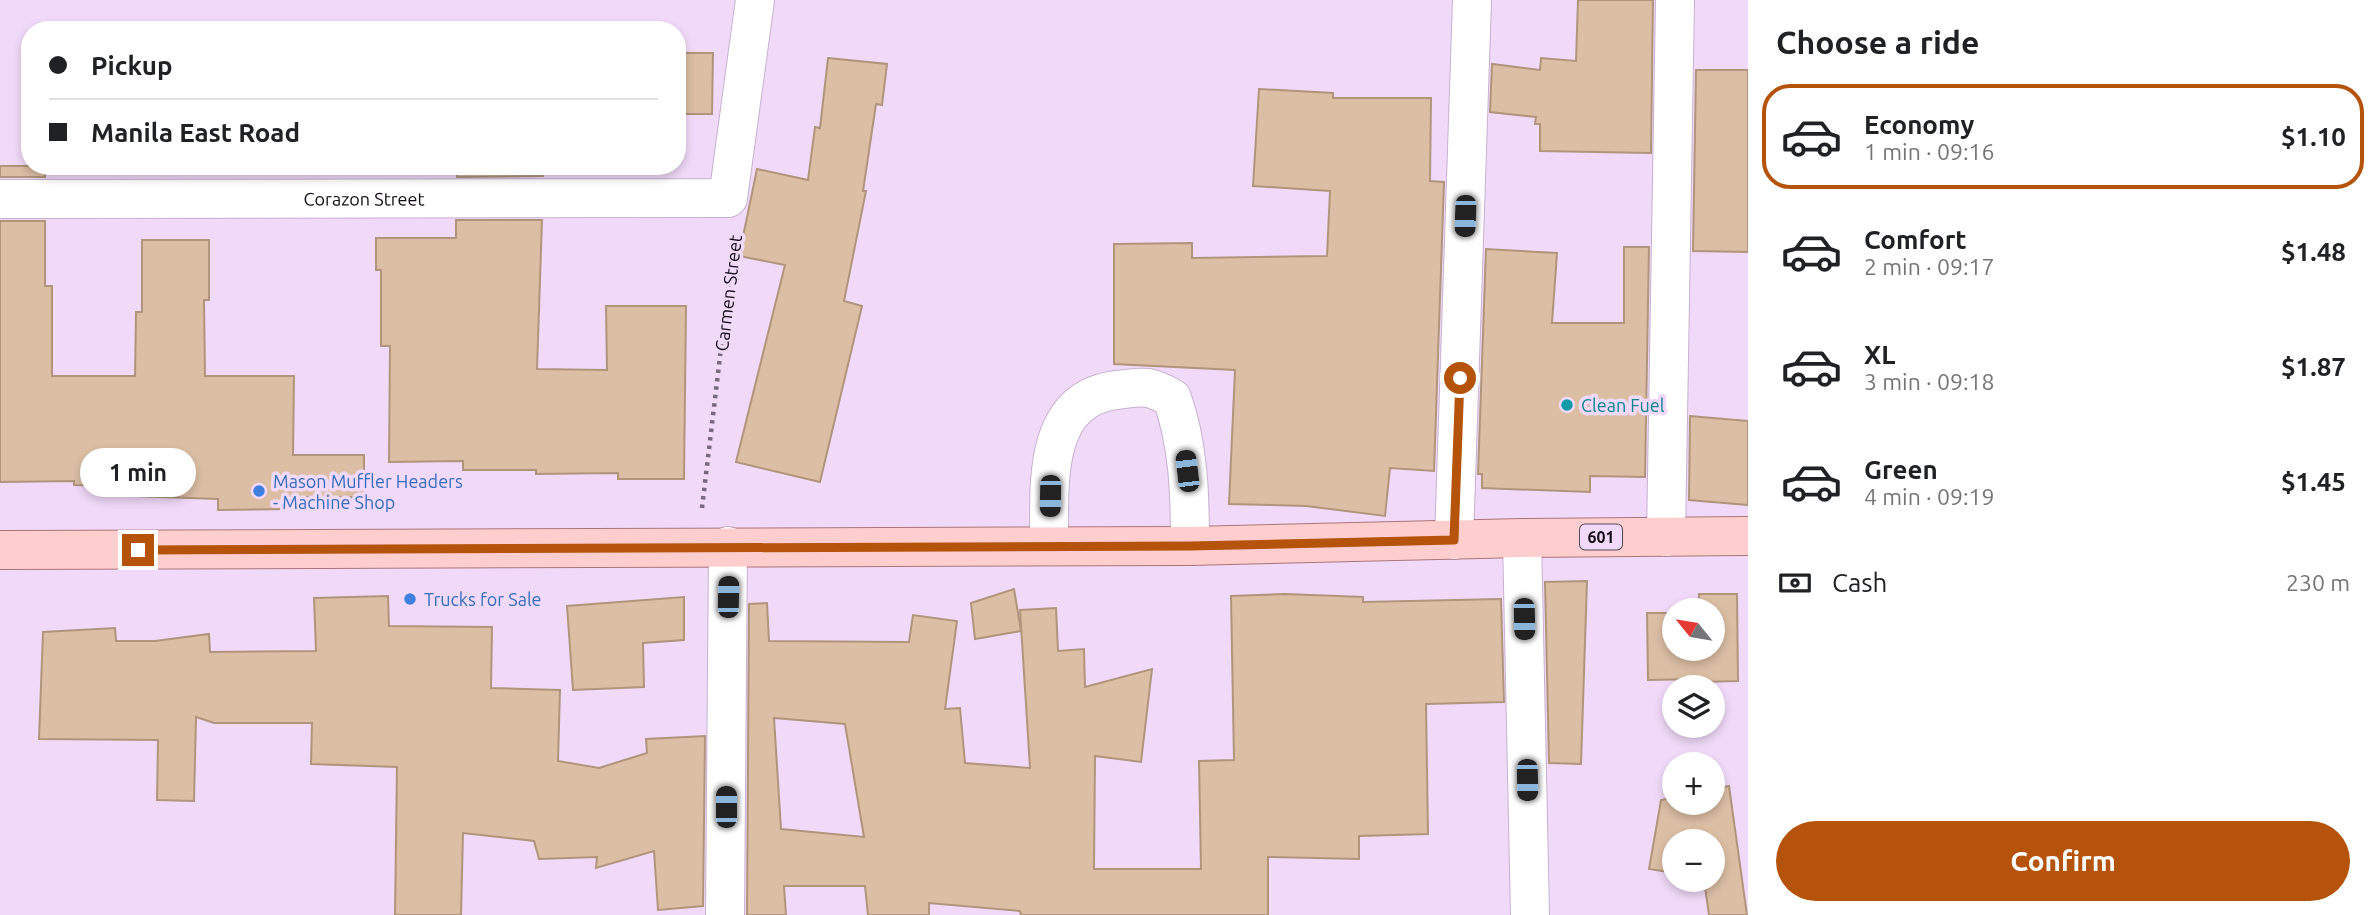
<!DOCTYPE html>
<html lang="en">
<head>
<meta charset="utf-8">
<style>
	:root { --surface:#fff; --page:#f6f6f6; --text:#202124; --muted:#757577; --line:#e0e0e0; --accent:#b45309 }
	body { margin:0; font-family:Ubuntu,sans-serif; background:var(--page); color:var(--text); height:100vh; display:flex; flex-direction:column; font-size:26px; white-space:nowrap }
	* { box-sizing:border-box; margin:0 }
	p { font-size:23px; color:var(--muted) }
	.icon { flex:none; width:38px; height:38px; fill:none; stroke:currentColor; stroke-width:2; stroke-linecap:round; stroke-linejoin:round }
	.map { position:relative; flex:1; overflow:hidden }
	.side { display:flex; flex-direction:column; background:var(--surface); width:630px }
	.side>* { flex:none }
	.hud { position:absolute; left:21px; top:21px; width:665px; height:154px; border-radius:28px; box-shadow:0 4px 10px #0003; display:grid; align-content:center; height:154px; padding:0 28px; background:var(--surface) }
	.needle { width:46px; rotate:300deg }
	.controls { position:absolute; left:1662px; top:598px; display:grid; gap:14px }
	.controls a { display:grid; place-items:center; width:63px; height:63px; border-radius:50%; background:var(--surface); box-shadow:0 4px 10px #0003; font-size:35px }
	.end { position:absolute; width:32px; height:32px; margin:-16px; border:9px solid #b45309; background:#fff; box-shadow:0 0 0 4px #fff }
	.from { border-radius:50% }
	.bubble { position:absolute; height:49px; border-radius:24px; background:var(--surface); box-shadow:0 4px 10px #0003; font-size:23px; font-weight:600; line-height:49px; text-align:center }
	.car { position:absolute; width:21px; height:42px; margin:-21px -10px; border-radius:9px; box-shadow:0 0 5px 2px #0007; background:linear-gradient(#222 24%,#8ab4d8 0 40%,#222 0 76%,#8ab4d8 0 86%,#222 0) }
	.hud b { display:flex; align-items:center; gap:24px; height:66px; font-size:26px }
	.hud b+b { border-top:2px solid var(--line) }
	.hud i { width:18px; height:18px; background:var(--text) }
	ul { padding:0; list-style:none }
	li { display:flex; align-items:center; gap:21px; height:105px; margin:0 14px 10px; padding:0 14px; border:4px solid transparent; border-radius:28px }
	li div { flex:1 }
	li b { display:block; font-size:26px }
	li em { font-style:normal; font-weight:600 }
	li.current { border-color:var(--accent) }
	li>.icon { width:63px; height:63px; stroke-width:1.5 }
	h2 { padding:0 28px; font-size:32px; line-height:84px }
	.pay { display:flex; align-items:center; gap:18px; height:77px; padding:0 28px; font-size:26px }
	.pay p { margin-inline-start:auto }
	.cta { display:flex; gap:14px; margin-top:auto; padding:14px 28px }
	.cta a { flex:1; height:80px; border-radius:42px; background:var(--accent); color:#fff; font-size:28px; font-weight:600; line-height:80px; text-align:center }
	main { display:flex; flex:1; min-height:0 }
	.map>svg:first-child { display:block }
	.building { fill:#dbbea4; stroke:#b0957c; stroke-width:2; fill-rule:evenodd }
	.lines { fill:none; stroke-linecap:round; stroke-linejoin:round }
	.minor-casing { stroke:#c7b1cf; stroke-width:40 }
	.major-casing { stroke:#aa7579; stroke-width:40 }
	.path { stroke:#786a7d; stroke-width:4.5; stroke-dasharray:3.5 5; stroke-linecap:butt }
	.minor { stroke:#fff; stroke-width:38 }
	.major { stroke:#fececf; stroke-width:38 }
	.route { stroke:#b45309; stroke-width:9 }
	.culture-dot { fill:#0f9aa8; stroke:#f1daf9; stroke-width:2.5 }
	.shop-dot { fill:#3f7fe0; stroke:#f1daf9; stroke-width:2.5 }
	.labels { text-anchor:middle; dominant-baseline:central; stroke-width:7; stroke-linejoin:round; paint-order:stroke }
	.shield { fill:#f1daf9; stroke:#544859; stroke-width:2 }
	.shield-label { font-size:16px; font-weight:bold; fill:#110a14 }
	.street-label { font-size:18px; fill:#110a14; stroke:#f1daf9 }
	.culture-label { font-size:18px; fill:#0d838f; stroke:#f1daf9; text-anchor:start }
	.shop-label { font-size:18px; fill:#366cbe; stroke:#f1daf9; text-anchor:start }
</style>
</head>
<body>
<main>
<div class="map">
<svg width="1748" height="915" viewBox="0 0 1748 915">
	<rect width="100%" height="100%" fill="#f1daf9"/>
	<g class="building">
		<path d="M1578,0H1653L1651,153L1540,151V124H1535L1536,117L1490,112L1492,64L1540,70L1541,58L1576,61Z"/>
		<path d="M677,53H713L712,114H677Z"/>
		<path d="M828,58L887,64L882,105L876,104L863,191H866L844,301L862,306L820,482L736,462L785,265L739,256L757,169L808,180L815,127L820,128Z"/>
		<path d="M1696,70H1748V252L1693,251Z"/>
		<path d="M1259,89L1333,93V98H1431L1430,181L1444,182L1434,471L1390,468L1385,516L1306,506L1229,504L1235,370L1114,364V244L1192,243V258L1327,256L1330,191L1253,186Z"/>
		<rect x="0" y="166" width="45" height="11"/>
		<path d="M457,166H543V176L457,177Z"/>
		<path d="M456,220H542L537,369L607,370L606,306H686L684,479H618V473L536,474V470H463V461L389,462L390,346H381V270H376V238H456Z"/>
		<path d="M0,221H45V286H52V376H135L136,312H142V240H209V300H204L205,376H294L293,455H364V497H290V509L218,510V499L132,496L133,486L74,485V481L0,482Z"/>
		<path d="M1624,247H1649L1645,477L1590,476V492L1482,488V474H1478L1486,249L1557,253L1552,323H1624Z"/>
		<path d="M1690,416L1748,421V505L1689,500Z"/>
		<path d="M1587,581L1581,764L1549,763L1545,582Z"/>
		<path d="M1014,589L1021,631L975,639L971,603Z"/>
		<path d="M1285,594L1363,597V602L1501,599L1504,702L1426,704L1428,834L1359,836V859L1268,857V915H1021L1020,911L929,903V915H868L865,886H784L786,915H747L749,604L767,603L769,641L909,642L913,615L957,621L945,709L960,708L965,763L1030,768L1020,610L1056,608L1058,651L1084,649L1085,687L1152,669L1141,762L1095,756L1094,869H1201L1199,761L1234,760L1231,596ZM774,718L845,724L864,837L781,829Z"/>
		<path d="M1699,594H1737L1738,681L1700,682V679L1648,680L1647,613H1675V649H1713V611H1699Z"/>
		<path d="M388,596L389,626L492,627L491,688L560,690L558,761L599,768L647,753L646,739L705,736L703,906L658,910L654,851L596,868L597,857L539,859L534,841L463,833L461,915H395L397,767L311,764L312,723H214L196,717L194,801L157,800L158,740L39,739L43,632L115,628L116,641H155L209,634L210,652L316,651L314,598Z"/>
		<path d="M684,597V640L643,643L644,687L573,690L567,606Z"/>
		<path d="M1729,786L1747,915H1709L1704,880H1713V842H1675V873L1649,869L1661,800L1675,797V803H1713V789Z"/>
	</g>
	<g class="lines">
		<g class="minor-casing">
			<g id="minor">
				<path id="s1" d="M0,199L728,198L755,0"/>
				<path d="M1666,537L1675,0"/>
				<path d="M1522,538L1530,915"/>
				<path d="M1454,540L1472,0"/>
				<path d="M1049,546C1050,489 1040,400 1116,390C1145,387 1146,384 1172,398C1189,446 1190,496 1190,546"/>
				<path d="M725,915L728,546"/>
			</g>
		</g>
		<g class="major-casing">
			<path id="major" d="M0,550L1190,546L1522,538L1748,536"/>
		</g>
		<path class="path" d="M702,508L734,239"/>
		<use href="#minor" class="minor"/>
		<use href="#major" class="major"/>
	</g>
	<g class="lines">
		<path class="route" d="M138,550L1190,546L1454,540L1460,378"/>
	</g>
	<circle class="culture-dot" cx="1567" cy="405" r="7"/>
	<g class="shop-dot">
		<circle cx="259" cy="491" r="7"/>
		<circle cx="410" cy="599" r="7"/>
	</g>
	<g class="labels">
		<rect class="shield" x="1580" y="524.5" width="42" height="25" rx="5"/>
		<g class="shield-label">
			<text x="1601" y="537">601</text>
		</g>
		<g class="street-label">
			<text stroke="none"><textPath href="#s1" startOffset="364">Corazon Street</textPath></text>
			<text transform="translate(728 293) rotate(-83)">Carmen Street</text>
		</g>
		<g class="culture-label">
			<text x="1581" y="405">Clean Fuel</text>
		</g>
		<g class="shop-label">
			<text x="273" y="481">Mason Muffler Headers<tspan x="273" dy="21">- Machine Shop</tspan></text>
			<text x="424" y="599">Trucks for Sale</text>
		</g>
	</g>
</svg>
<div class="controls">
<a><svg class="needle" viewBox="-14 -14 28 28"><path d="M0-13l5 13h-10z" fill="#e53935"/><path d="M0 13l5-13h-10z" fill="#757577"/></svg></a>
<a><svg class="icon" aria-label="layers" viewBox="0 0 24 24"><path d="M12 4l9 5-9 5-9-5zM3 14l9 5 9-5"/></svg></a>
<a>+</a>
<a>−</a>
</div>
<i class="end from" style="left:1460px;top:378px"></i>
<i class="end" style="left:138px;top:550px"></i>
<div class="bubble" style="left:80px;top:448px;width:116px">1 min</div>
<i class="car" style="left:1465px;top:216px;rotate:182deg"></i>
<i class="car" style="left:1187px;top:471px;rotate:353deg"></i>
<i class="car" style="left:1050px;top:496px;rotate:181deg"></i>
<i class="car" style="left:728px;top:597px;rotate:1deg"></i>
<i class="car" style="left:1524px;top:619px;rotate:179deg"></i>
<i class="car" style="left:1527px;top:780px;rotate:179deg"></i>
<i class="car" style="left:726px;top:807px;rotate:0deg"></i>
<div class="hud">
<b><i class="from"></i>Pickup</b>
<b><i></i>Manila East Road</b>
</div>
</div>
<section class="side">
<h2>Choose a ride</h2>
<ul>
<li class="current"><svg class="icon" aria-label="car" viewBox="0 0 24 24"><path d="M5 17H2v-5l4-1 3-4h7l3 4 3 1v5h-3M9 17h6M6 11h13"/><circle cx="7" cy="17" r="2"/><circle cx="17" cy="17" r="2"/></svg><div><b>Economy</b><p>1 min · 09:16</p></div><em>$1.10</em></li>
<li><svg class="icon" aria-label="car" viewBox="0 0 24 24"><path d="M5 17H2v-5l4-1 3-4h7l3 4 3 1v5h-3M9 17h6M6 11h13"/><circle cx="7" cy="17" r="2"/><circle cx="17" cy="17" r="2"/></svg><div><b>Comfort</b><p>2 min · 09:17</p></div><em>$1.48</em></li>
<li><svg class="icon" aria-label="car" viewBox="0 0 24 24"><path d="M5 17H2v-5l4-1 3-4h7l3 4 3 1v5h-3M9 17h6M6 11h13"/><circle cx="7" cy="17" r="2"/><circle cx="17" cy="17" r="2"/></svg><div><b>XL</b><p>3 min · 09:18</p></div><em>$1.87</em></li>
<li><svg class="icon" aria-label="car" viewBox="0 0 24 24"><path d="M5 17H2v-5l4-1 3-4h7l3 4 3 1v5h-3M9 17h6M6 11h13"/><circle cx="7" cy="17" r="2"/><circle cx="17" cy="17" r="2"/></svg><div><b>Green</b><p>4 min · 09:19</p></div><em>$1.45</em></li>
</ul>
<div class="pay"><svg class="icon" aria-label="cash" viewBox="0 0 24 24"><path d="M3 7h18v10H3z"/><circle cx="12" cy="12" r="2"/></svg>Cash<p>230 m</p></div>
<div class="cta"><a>Confirm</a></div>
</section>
</main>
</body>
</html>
